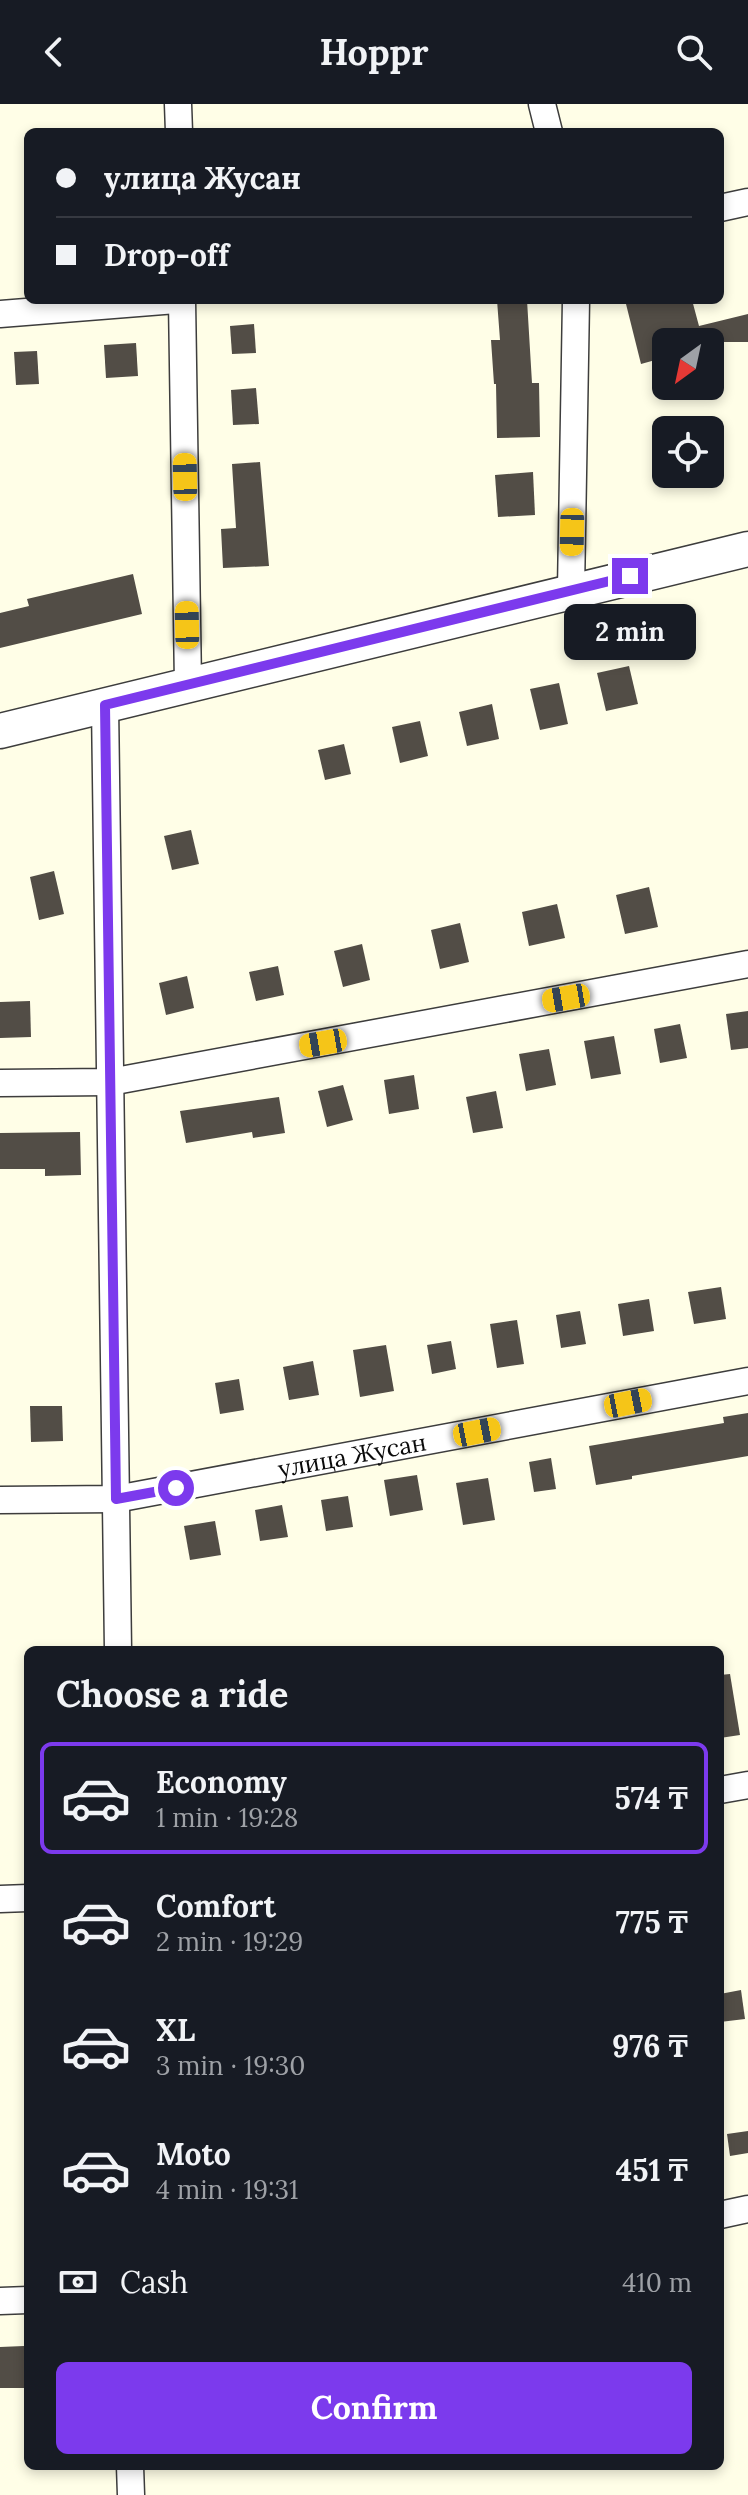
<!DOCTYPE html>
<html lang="en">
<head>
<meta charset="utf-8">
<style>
	:root { --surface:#171b24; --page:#20242c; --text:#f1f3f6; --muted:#9ea1a6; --line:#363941; --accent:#7c3aed }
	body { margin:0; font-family:Lora,serif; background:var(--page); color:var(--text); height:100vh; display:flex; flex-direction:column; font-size:30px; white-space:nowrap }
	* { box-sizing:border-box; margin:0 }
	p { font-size:26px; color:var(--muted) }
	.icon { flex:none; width:44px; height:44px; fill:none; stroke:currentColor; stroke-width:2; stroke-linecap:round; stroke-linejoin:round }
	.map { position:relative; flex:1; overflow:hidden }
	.panel { position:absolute; left:24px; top:1542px; width:700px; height:824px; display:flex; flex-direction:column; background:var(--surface); border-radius:12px; box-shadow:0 4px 12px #0003 }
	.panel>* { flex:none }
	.guide { position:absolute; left:24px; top:24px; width:700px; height:176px; border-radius:12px; box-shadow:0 4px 12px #0003; display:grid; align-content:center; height:176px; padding:0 32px; background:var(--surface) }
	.needle { width:52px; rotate:213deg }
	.buttons { position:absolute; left:652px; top:224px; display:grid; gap:16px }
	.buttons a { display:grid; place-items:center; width:72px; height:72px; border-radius:12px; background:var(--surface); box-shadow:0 4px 12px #0003; font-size:40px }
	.end { position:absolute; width:36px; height:36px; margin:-18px; border:10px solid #7c3aed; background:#fff; box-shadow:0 0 0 4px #fff }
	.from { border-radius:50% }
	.bubble { position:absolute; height:56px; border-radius:12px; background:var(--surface); box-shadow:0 4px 12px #0003; font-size:26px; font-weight:700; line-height:56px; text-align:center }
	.car { position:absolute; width:24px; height:48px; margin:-24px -12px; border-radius:10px; box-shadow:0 0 6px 2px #0007; background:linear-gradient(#f5c518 24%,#345 0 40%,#f5c518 0 76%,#345 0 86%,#f5c518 0) }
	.guide b { display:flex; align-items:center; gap:28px; height:76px; font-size:30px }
	.guide b+b { border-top:2px solid var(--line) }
	.guide i { width:20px; height:20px; background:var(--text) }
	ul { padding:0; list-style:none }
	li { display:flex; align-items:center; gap:24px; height:112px; margin:0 16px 12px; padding:0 16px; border:4px solid transparent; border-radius:12px }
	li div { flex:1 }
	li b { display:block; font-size:30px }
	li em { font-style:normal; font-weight:700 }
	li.current { border-color:var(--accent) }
	li>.icon { width:72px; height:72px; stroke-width:1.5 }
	h2 { padding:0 32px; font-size:36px; line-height:96px }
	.pay { display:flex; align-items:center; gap:20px; height:88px; padding:0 32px; font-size:30px }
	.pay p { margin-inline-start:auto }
	.button { display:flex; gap:16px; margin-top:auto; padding:16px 32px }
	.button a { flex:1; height:92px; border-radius:12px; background:var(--accent); color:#fff; font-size:32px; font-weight:700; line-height:92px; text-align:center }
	header { display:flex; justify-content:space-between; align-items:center; height:104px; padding:0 32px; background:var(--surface); font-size:36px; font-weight:700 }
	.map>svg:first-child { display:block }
	.building { fill:#524d46 }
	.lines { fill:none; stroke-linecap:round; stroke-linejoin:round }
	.minor-casing { stroke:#3d3d3d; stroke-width:29 }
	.tertiary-casing { stroke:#3d3d3d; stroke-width:37 }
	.minor { stroke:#fff; stroke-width:26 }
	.tertiary { stroke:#fff; stroke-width:34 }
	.route { stroke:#7c3aed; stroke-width:10 }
	.labels { text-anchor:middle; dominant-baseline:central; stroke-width:8; stroke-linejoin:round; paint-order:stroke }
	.street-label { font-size:24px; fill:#0a0a0a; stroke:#fff }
</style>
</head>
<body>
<header><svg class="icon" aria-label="back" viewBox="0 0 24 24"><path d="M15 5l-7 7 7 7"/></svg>Hoppr<svg class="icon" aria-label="search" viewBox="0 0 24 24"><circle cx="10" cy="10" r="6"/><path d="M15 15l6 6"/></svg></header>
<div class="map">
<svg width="748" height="2391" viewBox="0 0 748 2391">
	<rect width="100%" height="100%" fill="#fffee7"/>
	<g class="building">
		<path d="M497,196H527L532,279H539L540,333L497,334L496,280H494L491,236H500Z"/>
		<path d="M625,196H692L699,222L748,210V238H666V253L641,260Z"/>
		<path d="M254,220L256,249L232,250L230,222Z"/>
		<path d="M136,239L138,272L106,274L104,241Z"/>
		<path d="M37,247L39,280L16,281L14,248Z"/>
		<path d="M256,284L259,320L233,321L231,286Z"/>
		<path d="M260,358L269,462L223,464L221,425L236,424L232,360Z"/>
		<path d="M533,368L535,411L498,413L495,371Z"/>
		<path d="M133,470L142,510L0,544V509L29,502L27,495Z"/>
		<path d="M629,562L638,600L606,607L597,569Z"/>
		<path d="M559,579L568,620L540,626L530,585Z"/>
		<path d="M492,600L499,635L467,642L459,608Z"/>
		<path d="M420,617L428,652L400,659L392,623Z"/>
		<path d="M344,640L351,670L325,676L318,646Z"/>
		<path d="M191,726L199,760L172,766L164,732Z"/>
		<path d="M54,767L64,810L39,816L30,773Z"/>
		<path d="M649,783L658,823L625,830L616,791Z"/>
		<path d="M557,800L565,834L529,842L522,808Z"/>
		<path d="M460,819L469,858L440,865L431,826Z"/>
		<path d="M362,840L370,876L343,883L334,847Z"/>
		<path d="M278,862L284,891L256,897L249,868Z"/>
		<path d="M187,872L194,904L166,911L159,879Z"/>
		<path d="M30,897L31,933L0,934V898Z"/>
		<path d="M748,907V944L731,946L726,910Z"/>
		<path d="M680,920L687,954L660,959L654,925Z"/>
		<path d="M614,932L621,970L591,975L584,937Z"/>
		<path d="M549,945L556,981L526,987L519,950Z"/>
		<path d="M414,971L419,1005L389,1010L384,976Z"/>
		<path d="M343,981L353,1016L327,1023L318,987Z"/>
		<path d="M496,987L503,1024L473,1029L466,993Z"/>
		<path d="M279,993L285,1029L253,1034L252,1028L186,1039L180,1007Z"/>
		<path d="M80,1028L81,1071L45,1072V1065H0V1029Z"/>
		<path d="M721,1183L726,1215L694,1220L688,1188Z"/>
		<path d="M649,1195L654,1227L623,1232L618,1200Z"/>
		<path d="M580,1207L586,1240L561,1244L556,1211Z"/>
		<path d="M517,1216L524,1260L497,1264L490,1220Z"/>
		<path d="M451,1237L456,1265L432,1270L427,1241Z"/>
		<path d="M386,1241L394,1287L360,1293L353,1246Z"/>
		<path d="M313,1257L319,1291L289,1296L283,1263Z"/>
		<path d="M239,1275L244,1306L220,1310L215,1279Z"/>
		<path d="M30,1302H62L63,1337L31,1338Z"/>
		<path d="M748,1309V1352L632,1372V1375L596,1381L589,1342L724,1319L723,1313Z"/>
		<path d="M551,1354L556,1385L534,1388L529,1358Z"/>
		<path d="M417,1371L423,1406L390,1412L384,1376Z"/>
		<path d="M488,1374L495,1416L463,1421L456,1379Z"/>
		<path d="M348,1392L353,1423L326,1427L321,1396Z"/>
		<path d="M282,1401L288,1433L260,1437L255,1406Z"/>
		<path d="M215,1417L221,1451L190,1456L184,1422Z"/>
		<path d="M730,1570L740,1631L720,1634V1571Z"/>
		<path d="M741,1886L745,1915L720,1918V1890Z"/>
		<path d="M748,2027V2049L730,2052L727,2030Z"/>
		<path d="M24,2242L25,2284H0V2243Z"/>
	</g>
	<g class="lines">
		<g class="minor-casing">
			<g id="minor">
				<path d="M178,0L179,28"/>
				<path d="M542,0L549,28"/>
				<path d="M720,104L748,98"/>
				<path d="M182,196L188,580"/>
				<path d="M0,210L176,196"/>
				<path d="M571,486L576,196"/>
				<path d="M105,601L118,1546"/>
				<path d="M0,979L110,978L748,860"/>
				<path id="s1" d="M0,1396L116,1395L748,1277"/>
				<path d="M720,1686L748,1681"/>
				<path d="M0,1795L28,1794"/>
				<path d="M720,2111L748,2105"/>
				<path d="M0,2197L28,2196"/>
				<path d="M130,2362L131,2391"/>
			</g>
		</g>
		<g class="tertiary-casing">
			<path id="tertiary" d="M0,627L748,445"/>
		</g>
		<use href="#minor" class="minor"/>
		<use href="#tertiary" class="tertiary"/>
	</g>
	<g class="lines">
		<path class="route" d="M176,1384L116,1395L105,601L630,472"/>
	</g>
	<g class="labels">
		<g class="street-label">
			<text stroke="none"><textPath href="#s1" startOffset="356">улица Жусан</textPath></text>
		</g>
	</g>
</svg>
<div class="buttons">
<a><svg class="needle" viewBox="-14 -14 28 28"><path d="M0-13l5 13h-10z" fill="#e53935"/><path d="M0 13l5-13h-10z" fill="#9ea1a6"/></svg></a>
<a><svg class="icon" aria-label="locate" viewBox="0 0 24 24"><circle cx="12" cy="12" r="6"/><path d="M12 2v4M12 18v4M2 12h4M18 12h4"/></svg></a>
</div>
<i class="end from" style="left:176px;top:1384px"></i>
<i class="end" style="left:630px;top:472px"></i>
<div class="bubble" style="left:564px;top:500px;width:132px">2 min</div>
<i class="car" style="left:185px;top:373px;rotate:359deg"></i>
<i class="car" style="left:572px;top:428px;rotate:181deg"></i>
<i class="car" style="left:187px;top:521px;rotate:359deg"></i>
<i class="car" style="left:566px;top:894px;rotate:260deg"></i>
<i class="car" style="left:323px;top:939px;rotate:260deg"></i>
<i class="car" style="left:628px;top:1299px;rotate:79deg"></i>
<i class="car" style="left:477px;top:1328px;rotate:79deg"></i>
<div class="guide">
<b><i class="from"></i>улица Жусан</b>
<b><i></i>Drop-off</b>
</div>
<section class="panel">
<h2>Choose a ride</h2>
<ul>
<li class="current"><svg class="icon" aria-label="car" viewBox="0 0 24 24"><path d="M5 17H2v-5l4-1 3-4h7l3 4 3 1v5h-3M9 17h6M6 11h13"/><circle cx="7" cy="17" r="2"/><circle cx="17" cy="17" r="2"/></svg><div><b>Economy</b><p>1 min · 19:28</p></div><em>574 ₸</em></li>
<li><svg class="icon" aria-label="car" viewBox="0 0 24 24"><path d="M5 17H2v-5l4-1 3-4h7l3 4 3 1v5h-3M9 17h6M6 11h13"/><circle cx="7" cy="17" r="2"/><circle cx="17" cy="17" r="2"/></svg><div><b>Comfort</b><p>2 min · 19:29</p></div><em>775 ₸</em></li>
<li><svg class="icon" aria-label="car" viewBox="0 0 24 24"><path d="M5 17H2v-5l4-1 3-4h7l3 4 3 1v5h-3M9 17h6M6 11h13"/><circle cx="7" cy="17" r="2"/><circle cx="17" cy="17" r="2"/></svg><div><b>XL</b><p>3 min · 19:30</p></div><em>976 ₸</em></li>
<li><svg class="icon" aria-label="car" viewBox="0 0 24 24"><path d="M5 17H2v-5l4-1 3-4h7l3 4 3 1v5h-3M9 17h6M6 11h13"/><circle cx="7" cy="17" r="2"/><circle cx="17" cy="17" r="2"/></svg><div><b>Moto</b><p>4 min · 19:31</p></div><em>451 ₸</em></li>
</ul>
<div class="pay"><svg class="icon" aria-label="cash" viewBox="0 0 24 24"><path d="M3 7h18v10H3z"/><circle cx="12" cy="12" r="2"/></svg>Cash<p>410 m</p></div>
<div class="button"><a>Confirm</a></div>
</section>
</div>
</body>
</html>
